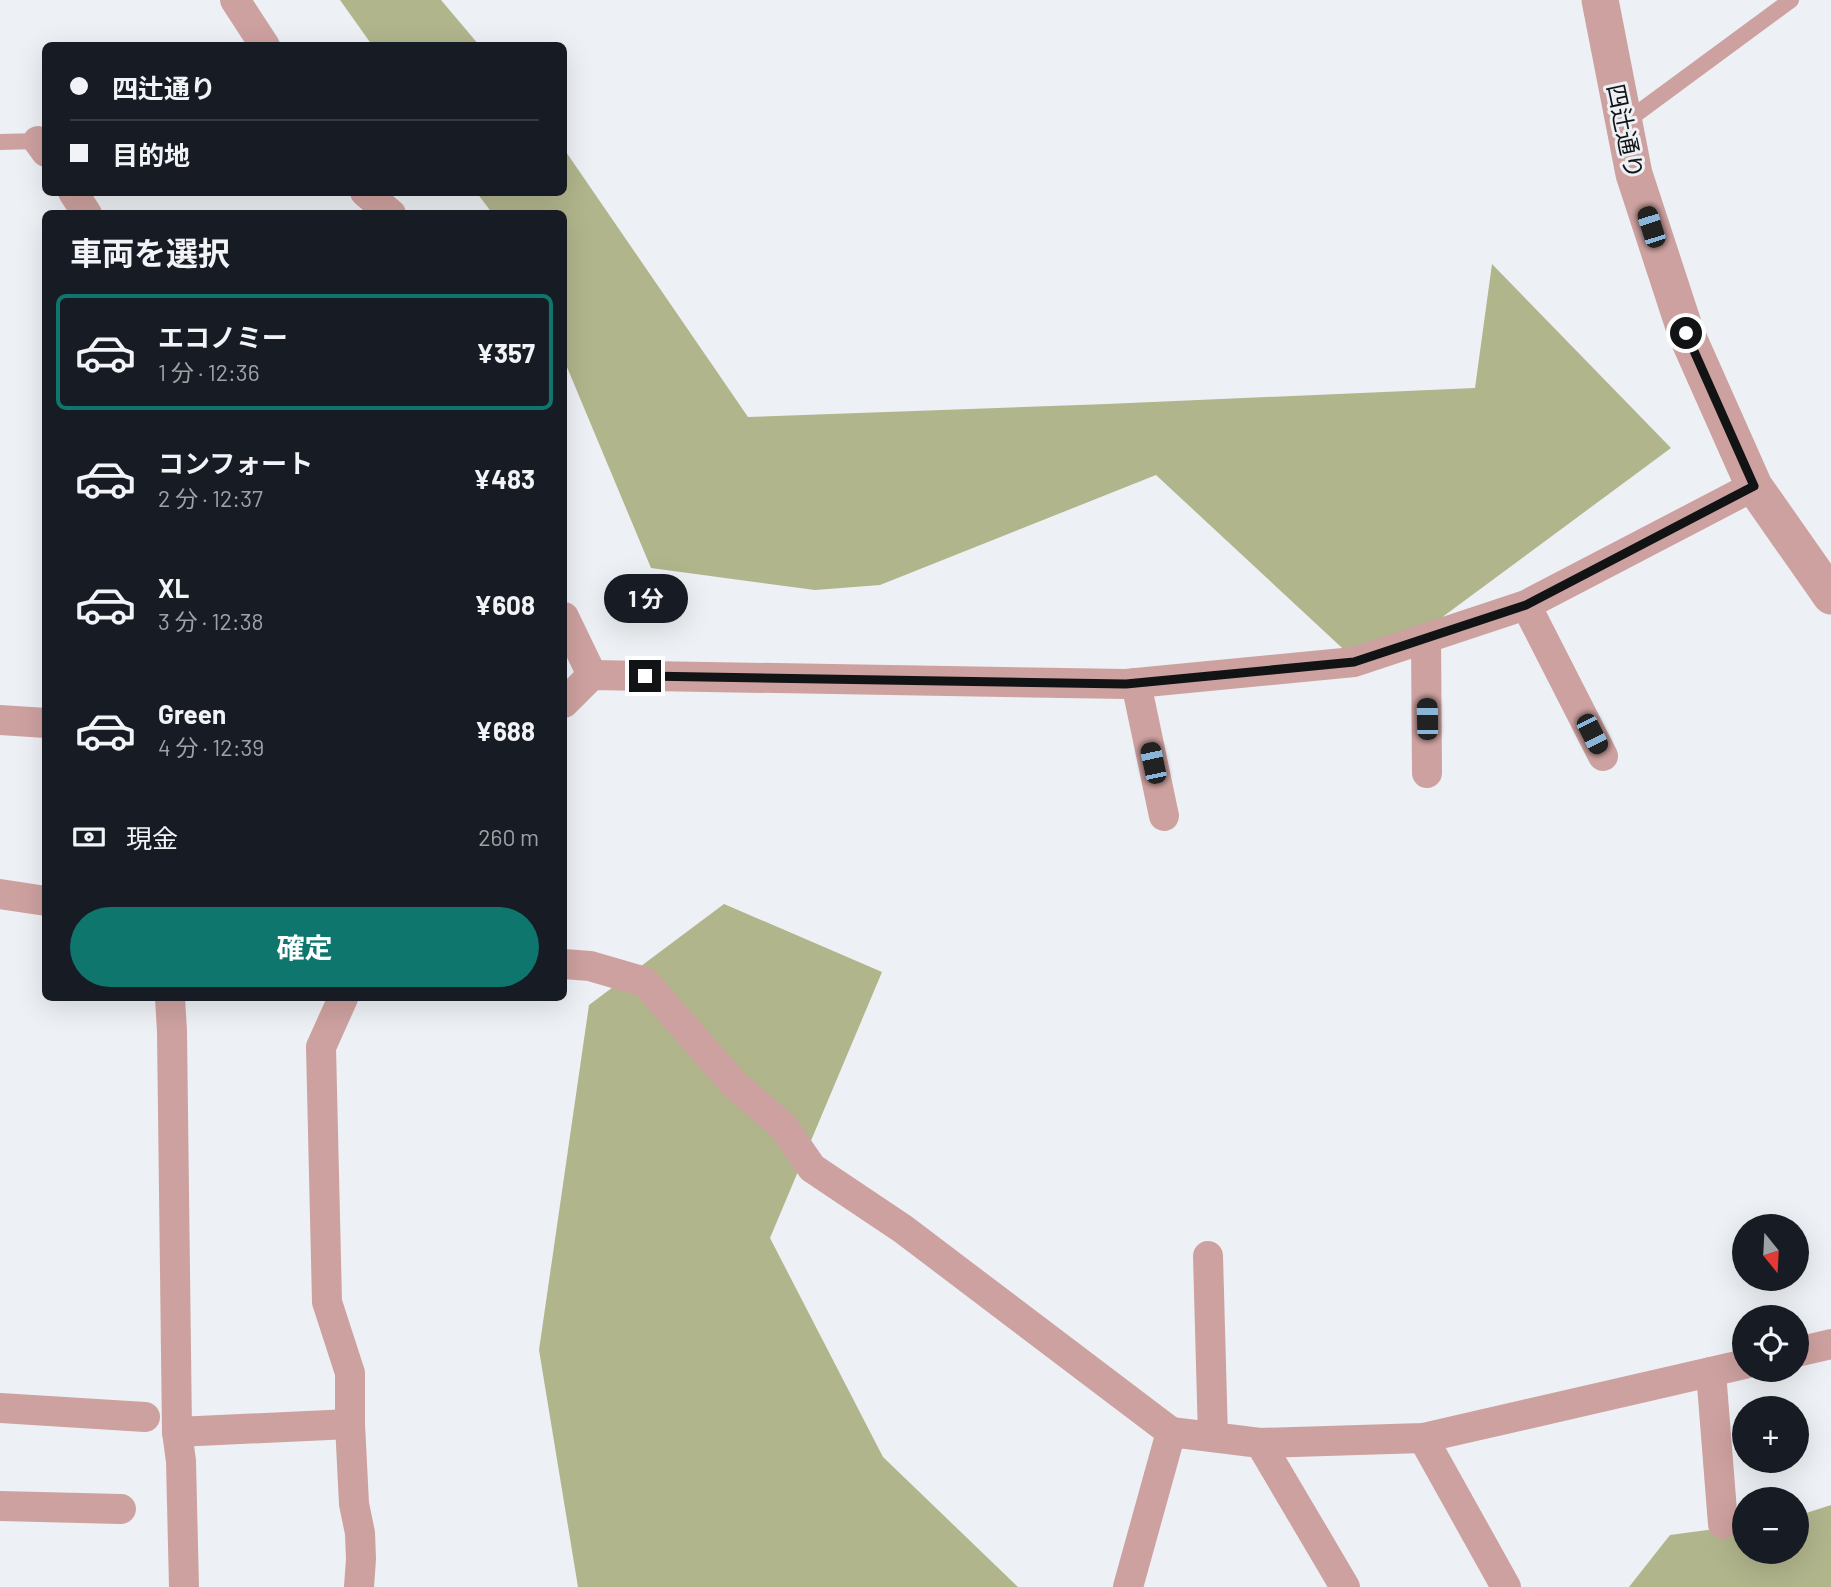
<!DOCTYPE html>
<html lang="ja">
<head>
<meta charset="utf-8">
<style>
	:root { --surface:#171b24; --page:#242831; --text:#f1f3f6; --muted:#9ea1a6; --line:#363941; --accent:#0f766e }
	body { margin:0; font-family:Barlow,"Noto Sans JP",sans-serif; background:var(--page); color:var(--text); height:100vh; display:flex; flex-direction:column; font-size:26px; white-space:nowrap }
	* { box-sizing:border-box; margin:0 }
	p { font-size:23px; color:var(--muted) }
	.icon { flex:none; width:38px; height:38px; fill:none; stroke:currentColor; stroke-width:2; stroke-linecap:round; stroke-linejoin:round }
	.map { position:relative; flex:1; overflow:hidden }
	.side { position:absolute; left:42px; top:210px; width:525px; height:791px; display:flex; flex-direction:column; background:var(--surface); border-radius:10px; box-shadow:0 7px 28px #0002 }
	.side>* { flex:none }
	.banner { position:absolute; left:42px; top:42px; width:525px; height:154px; border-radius:10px; box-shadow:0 7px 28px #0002; display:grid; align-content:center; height:154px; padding:0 28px; background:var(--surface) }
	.needle { width:46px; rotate:162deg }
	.controls { position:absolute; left:1732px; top:1214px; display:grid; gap:14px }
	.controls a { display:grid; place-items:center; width:77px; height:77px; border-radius:50%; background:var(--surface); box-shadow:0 7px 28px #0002; font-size:35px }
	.end { position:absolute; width:32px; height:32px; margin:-16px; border:9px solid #121314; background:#fff; box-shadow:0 0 0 4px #fff }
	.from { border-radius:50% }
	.bubble { position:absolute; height:49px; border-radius:24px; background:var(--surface); box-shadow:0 7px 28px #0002; font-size:23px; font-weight:700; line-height:49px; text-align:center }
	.car { position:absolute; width:21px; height:42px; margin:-21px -10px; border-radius:9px; box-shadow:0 0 5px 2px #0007; background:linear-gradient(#222 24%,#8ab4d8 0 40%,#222 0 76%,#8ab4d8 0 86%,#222 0) }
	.banner b { display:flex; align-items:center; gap:24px; height:66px; font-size:26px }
	.banner b+b { border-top:2px solid var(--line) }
	.banner i { width:18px; height:18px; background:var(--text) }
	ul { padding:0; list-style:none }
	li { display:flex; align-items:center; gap:21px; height:116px; margin:0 14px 10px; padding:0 14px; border:4px solid transparent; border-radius:10px }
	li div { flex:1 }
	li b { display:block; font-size:26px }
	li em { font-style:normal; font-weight:700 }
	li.selected { border-color:var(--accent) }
	li>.icon { width:63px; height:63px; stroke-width:1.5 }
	h2 { padding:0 28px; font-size:32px; line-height:84px }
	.pay { display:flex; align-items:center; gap:18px; height:77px; padding:0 28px; font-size:26px }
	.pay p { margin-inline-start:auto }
	.action { display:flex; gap:14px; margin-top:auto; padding:14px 28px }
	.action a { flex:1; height:80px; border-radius:42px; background:var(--accent); color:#fff; font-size:28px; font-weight:700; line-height:80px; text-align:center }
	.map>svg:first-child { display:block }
	.forest { fill:#b1b58c }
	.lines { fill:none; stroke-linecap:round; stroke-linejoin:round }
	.service { stroke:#cda19f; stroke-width:16 }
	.minor { stroke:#cda19f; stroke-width:30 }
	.tertiary { stroke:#cda19f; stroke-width:37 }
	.route { stroke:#121314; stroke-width:9 }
	.labels { text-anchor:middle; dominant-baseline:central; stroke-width:6; stroke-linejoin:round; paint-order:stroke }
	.street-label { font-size:24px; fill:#121314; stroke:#edf0f4 }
</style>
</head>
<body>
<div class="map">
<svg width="1831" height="1587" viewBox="0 0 1831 1587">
	<rect width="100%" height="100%" fill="#edf0f4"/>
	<g class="forest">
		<path d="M340,0H441L479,45H372Z"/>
		<path d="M564,149L748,417L1107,404L1475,388L1492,264L1671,448L1368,672L1156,475L880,585L815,590L651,568L564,360V214L492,213L477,193L564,192Z"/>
		<path d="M724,904L882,972L770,1238L883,1457L1018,1587H578L539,1350L589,1005Z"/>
		<path d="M1831,1505V1587H1629L1670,1535L1745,1525V1552H1797V1516Z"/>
	</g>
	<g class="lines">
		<g class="service">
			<path d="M1624,123L1791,0"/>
			<path d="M0,142L38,141"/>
		</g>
		<g class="minor">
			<path d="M235,0L265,46"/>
			<path d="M38,141L46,152"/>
			<path d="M73,192L87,214"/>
			<path d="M365,192L391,214"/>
			<path d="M1526,605L1603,756"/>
			<path d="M564,617L592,675"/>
			<path d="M1426,638L1427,773"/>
			<path d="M1136,683L1164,816"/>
			<path d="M564,703L592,675L1126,684L1354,662L1526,605L1754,486"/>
			<path d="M0,720L46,723"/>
			<path d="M0,894L46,901"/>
			<path d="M564,964L590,966L645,982L734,1084L783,1126L812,1168L903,1229L1171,1432"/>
			<path d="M170,998L172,1031L177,1432L181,1461L184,1587"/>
			<path d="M343,998L321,1047L327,1302L350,1373V1424L354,1504L360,1533L361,1559L359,1587"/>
			<path d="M1208,1256L1213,1437"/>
			<path d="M1797,1352L1831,1344"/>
			<path d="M1711,1372L1723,1524"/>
			<path d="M0,1408L145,1417"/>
			<path d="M177,1432L350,1424"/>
			<path d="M1423,1438L1506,1587"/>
			<path d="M1260,1443L1345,1587"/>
			<path d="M0,1506L121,1509"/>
			<path d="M1128,1587L1171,1432L1260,1443L1423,1438L1745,1364"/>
		</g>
		<path class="tertiary" d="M1600,0L1634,174L1686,333L1754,486L1831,596"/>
	</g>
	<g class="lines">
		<path class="route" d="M645,676L1126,684L1354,662L1526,605L1754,486L1686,333"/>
	</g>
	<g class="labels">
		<g class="street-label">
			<text transform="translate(1626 131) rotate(78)">四辻通り</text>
		</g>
	</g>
</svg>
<div class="controls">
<a><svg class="needle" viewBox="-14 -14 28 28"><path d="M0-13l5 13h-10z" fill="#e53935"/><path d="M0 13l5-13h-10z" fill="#9ea1a6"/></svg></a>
<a><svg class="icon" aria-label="locate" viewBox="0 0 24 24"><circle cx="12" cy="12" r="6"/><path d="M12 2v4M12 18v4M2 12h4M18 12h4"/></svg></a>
<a>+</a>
<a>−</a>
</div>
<i class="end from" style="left:1686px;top:333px"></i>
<i class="end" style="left:645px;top:676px"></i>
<div class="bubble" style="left:604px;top:574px;width:84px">1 分</div>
<i class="car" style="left:1651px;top:227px;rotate:342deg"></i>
<i class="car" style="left:1427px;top:719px;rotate:359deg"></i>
<i class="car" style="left:1592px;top:734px;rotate:153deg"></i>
<i class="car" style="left:1153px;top:763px;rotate:348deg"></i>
<div class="banner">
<b><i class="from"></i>四辻通り</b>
<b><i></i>目的地</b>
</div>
<section class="side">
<h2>車両を選択</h2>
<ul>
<li class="selected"><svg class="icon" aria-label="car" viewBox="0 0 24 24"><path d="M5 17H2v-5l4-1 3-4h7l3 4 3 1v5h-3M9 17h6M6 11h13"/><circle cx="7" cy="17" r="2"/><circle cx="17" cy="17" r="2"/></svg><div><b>エコノミー</b><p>1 分 · 12:36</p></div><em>¥357</em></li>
<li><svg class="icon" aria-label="car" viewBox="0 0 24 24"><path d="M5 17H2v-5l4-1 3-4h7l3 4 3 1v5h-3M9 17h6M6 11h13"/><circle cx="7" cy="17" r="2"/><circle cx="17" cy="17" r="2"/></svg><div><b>コンフォート</b><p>2 分 · 12:37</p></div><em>¥483</em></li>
<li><svg class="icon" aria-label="car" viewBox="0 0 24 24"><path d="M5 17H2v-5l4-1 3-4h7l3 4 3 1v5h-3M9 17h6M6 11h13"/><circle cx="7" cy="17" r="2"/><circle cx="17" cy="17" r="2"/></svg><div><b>XL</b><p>3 分 · 12:38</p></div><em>¥608</em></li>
<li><svg class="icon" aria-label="car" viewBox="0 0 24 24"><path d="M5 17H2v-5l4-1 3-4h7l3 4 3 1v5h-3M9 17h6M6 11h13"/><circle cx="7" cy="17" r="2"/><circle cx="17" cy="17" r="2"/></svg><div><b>Green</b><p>4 分 · 12:39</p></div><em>¥688</em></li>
</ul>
<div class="pay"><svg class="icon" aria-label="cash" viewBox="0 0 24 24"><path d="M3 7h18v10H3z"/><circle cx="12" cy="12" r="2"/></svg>現金<p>260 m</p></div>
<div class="action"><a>確定</a></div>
</section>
</div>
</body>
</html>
